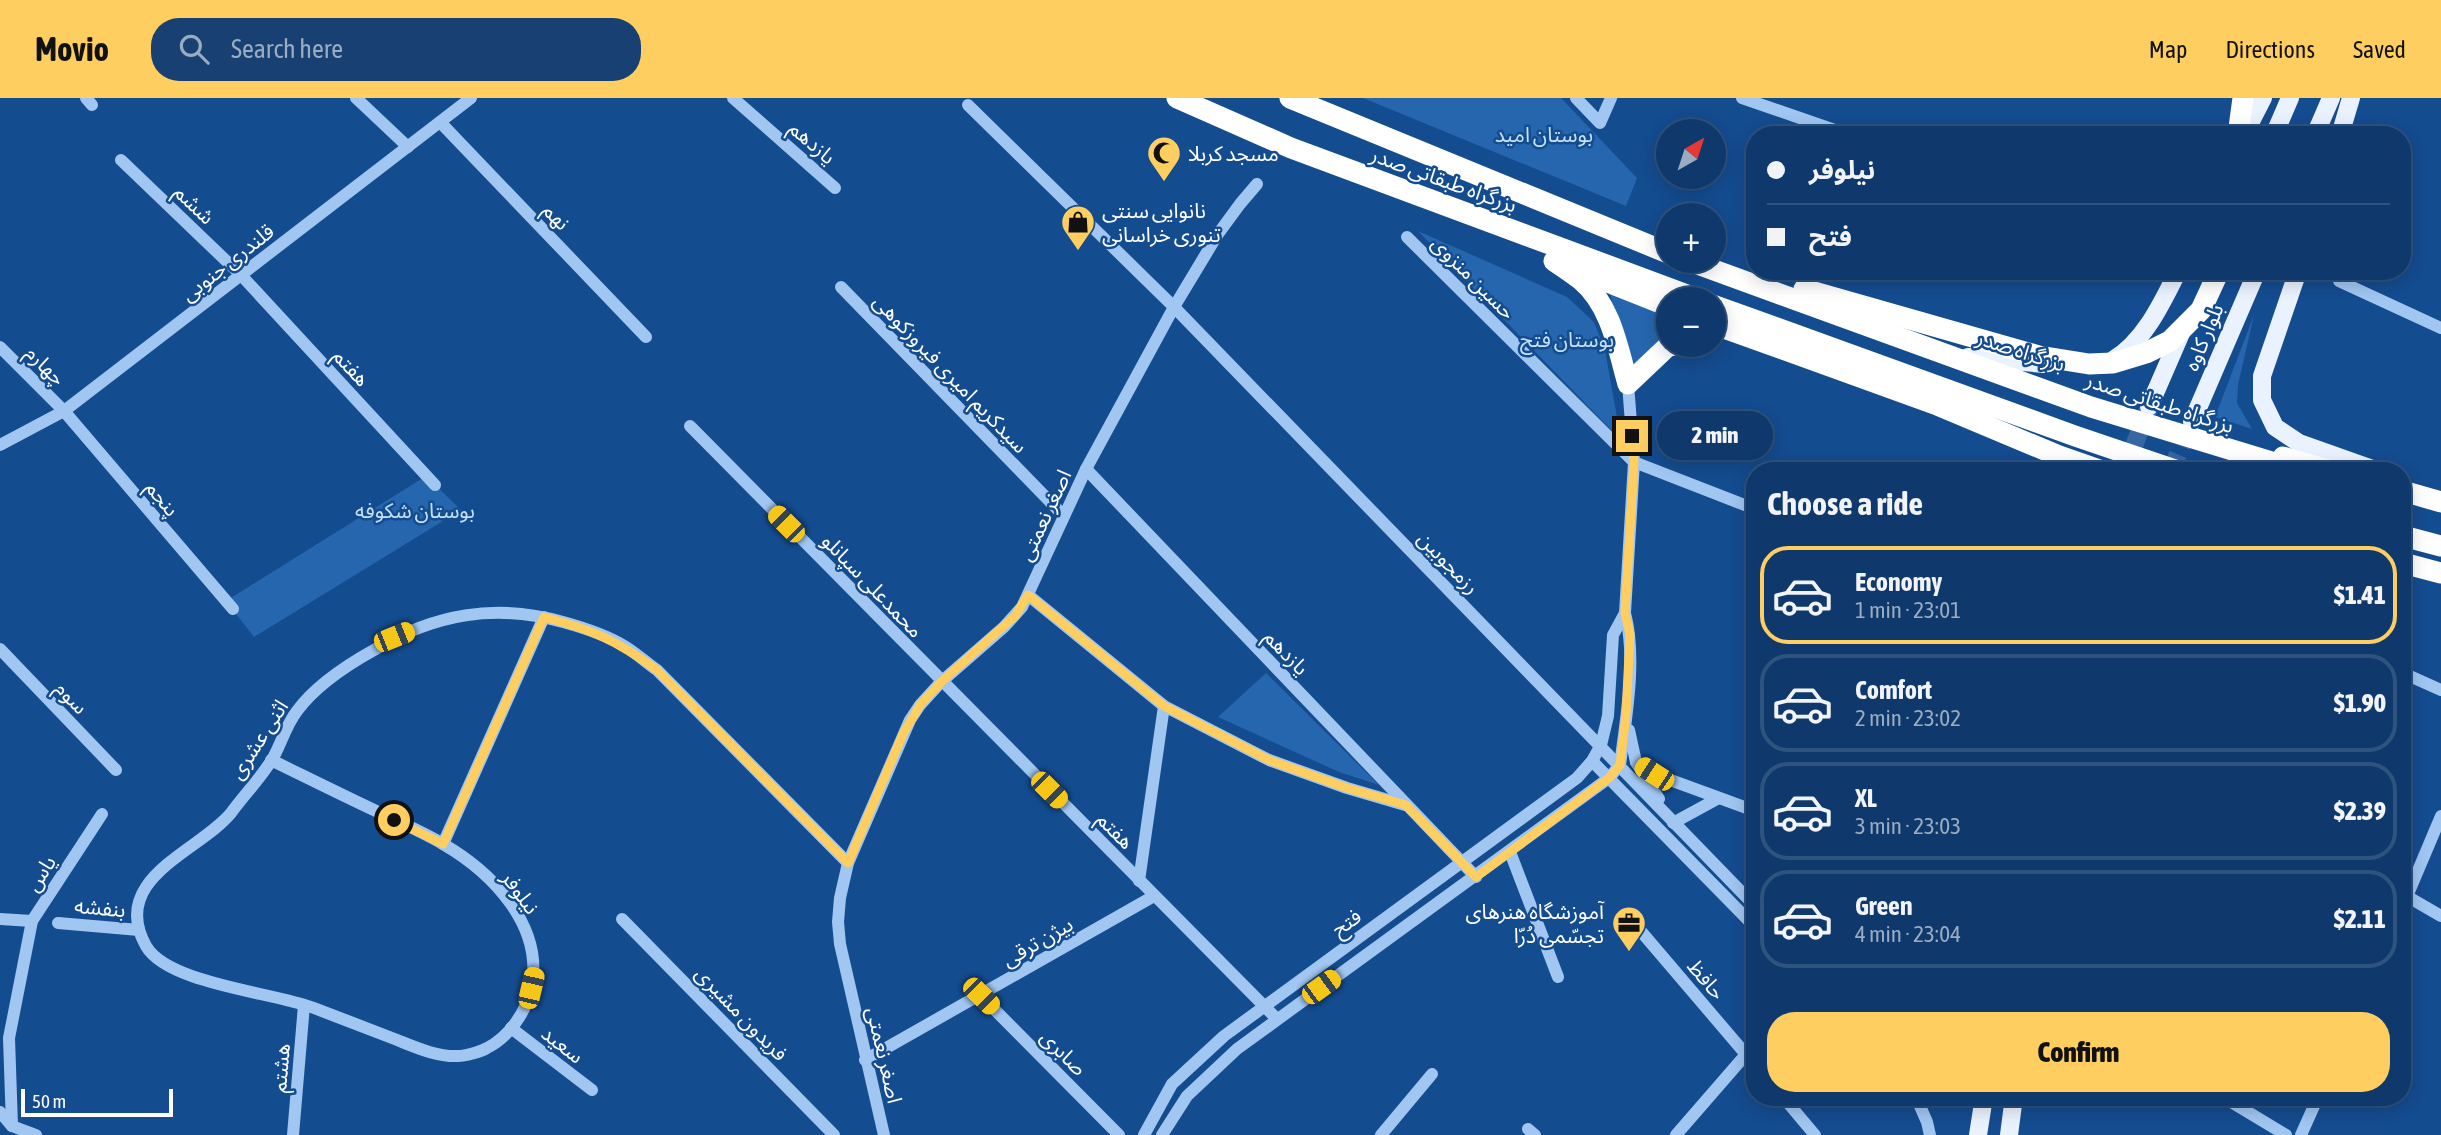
<!DOCTYPE html>
<html lang="en">
<head>
<meta charset="utf-8">
<style>
	:root { --surface:#0f396c; --page:#184072; --text:#f1f3f6; --muted:#9bacc2; --line:#2f537f; --accent:#ffce60 }
	body { margin:0; font-family:"Asap Condensed","Noto Sans Arabic",sans-serif; background:var(--page); color:var(--text); height:100vh; display:flex; flex-direction:column; font-size:26px; white-space:nowrap }
	* { box-sizing:border-box; margin:0 }
	p { font-size:23px; color:var(--muted) }
	.icon { flex:none; width:38px; height:38px; fill:none; stroke:currentColor; stroke-width:2; stroke-linecap:round; stroke-linejoin:round }
	.map { position:relative; flex:1; overflow:hidden }
	.panel { position:absolute; left:1746px; top:364px; width:665px; height:644px; display:flex; flex-direction:column; background:var(--surface); border-radius:28px; box-shadow:0 4px 18px #0003,0 0 0 2px var(--line) }
	.panel>* { flex:none }
	.top-card { position:absolute; left:1746px; top:28px; width:665px; height:154px; border-radius:28px; box-shadow:0 4px 18px #0003,0 0 0 2px var(--line); display:grid; align-content:center; height:154px; padding:0 21px; background:var(--surface) }
	.needle { width:46px; rotate:39deg }
	.controls { position:absolute; left:1656px; top:21px; display:grid; gap:14px }
	.controls a { display:grid; place-items:center; width:70px; height:70px; border-radius:50%; background:var(--surface); box-shadow:0 4px 18px #0003,0 0 0 2px var(--line); font-size:35px }
	.scale { position:absolute; left:21px; bottom:18px; width:152px; box-sizing:border-box; padding-left:7px; border:4px solid #fff; border-top:0; font-size:19px; line-height:24px; white-space:nowrap; color:#fff; -webkit-text-stroke:5px #144c90; paint-order:stroke }
	.end { position:absolute; width:32px; height:32px; margin:-16px; border:9px solid #ffce60; background:#111; box-shadow:0 0 0 4px #111 }
	.from { border-radius:50% }
	.bubble { position:absolute; height:49px; border-radius:24px; background:var(--surface); box-shadow:0 4px 18px #0003,0 0 0 2px var(--line); font-size:23px; font-weight:800; line-height:49px; text-align:center }
	.car { position:absolute; width:21px; height:42px; margin:-21px -10px; border-radius:9px; box-shadow:0 0 5px 2px #0007; background:linear-gradient(#f5c518 24%,#345 0 40%,#f5c518 0 76%,#345 0 86%,#f5c518 0) }
	.top-card b { display:flex; align-items:center; gap:24px; height:66px; font-size:26px }
	.top-card b+b { border-top:2px solid var(--line) }
	.top-card i { width:18px; height:18px; background:var(--text) }
	ul { padding:0; list-style:none }
	li { display:flex; align-items:center; gap:21px; height:98px; margin:0 14px 10px; padding:0 7px; border:4px solid var(--line); border-radius:28px }
	li div { flex:1 }
	li b { display:block; font-size:26px }
	li em { font-style:normal; font-weight:800 }
	li.on { border-color:var(--accent) }
	li>.icon { width:63px; height:63px; stroke-width:1.5 }
	h2 { padding:0 21px; font-size:32px; line-height:84px }
	.cta { display:flex; gap:14px; margin-top:auto; padding:14px 21px }
	.cta a { flex:1; height:80px; border-radius:28px; background:var(--accent); color:#111; font-size:28px; font-weight:800; line-height:80px; text-align:center }
	header { display:flex; align-items:center; gap:42px; box-sizing:border-box; height:98px; padding:0 35px; background:var(--accent); color:#111 }
	header strong { font-size:33px }
	nav { display:flex; gap:38px; margin-inline-start:auto; font-size:24px }
	.search { width:490px; height:63px; background:var(--page); display:flex; align-items:center; gap:18px; box-sizing:border-box; padding:0 24px; border-radius:28px; color:var(--muted); font-size:26px }
	.map>svg:first-child { display:block }
	.green { fill:#2666af }
	.lines { fill:none; stroke-linecap:round; stroke-linejoin:round }
	.major-tunnel { stroke:#3767a1; stroke-width:18; stroke-dasharray:18 9; stroke-linecap:butt }
	.minor { stroke:#a0c6f1; stroke-width:12 }
	.major { stroke:#eaf2ff; stroke-width:18 }
	.highway { stroke:#fff; stroke-width:21 }
	.highway-bridge { stroke:#fff; stroke-width:21 }
	.route { stroke:#ffce60; stroke-width:9 }
	.labels { text-anchor:middle; dominant-baseline:central; stroke-width:5; stroke-linejoin:round; paint-order:stroke }
	.park-label { font-size:21px; fill:#c7e0fc; stroke:#144c90 }
	.street-label { font-size:21px; fill:#fff; stroke:#144c90 }
	.poi-label { font-size:21px; fill:#fff; stroke:#144c90; text-anchor:start }
</style>
</head>
<body>
<header>
<strong>Movio</strong>
<div class="search"><svg class="icon" aria-label="search" viewBox="0 0 24 24"><circle cx="10" cy="10" r="6"/><path d="M15 15l6 6"/></svg>Search here</div>
<nav><a>Map</a><a>Directions</a><a>Saved</a></nav>
</header>
<div class="map">
<svg width="2441" height="1037" viewBox="0 0 2441 1037">
	<rect width="100%" height="100%" fill="#144c90"/>
	<g class="green">
		<path d="M1363,0H1561L1637,80L1626,108Z"/>
		<path d="M1418,133L1567,199L1594,224L1605,252L1621,342Z"/>
		<path d="M1610,196L1668,209V240L1631,272Z"/>
		<path d="M2254,217L2238,287L2237,305L2252,331L2215,319Z"/>
		<path d="M426,378L461,412L254,539L226,503Z"/>
		<path d="M1266,575L1379,687L1339,674L1218,619Z"/>
	</g>
	<g class="lines">
		<g class="major-tunnel">
			<path d="M2124,373L2148,312"/>
			<path d="M2171,373L2190,328"/>
		</g>
		<g class="minor">
			<path d="M86,0L92,7"/>
			<path d="M356,0L408,49"/>
			<path d="M733,0L835,90"/>
			<path d="M1576,0L1600,25L1611,0"/>
			<path d="M1742,0L1849,37"/>
			<path d="M968,7L1174,209L1755,808"/>
			<path d="M440,24L646,239"/>
			<path d="M121,62L241,177L435,387"/>
			<path d="M1407,139L1634,364L1755,411"/>
			<path d="M2339,183L2441,230"/>
			<path d="M841,189L1064,418"/>
			<path d="M0,249L64,313L233,511"/>
			<path d="M690,328L1277,921"/>
			<path d="M0,347L64,313L471,0"/>
			<path d="M1086,371L1476,779"/>
			<path d="M1028,497L1164,608L1269,662L1347,690L1405,707"/>
			<path d="M0,551L116,672"/>
			<path d="M2403,575L2441,592"/>
			<path d="M1629,632L1636,664L1659,701"/>
			<path d="M271,662C306,679 340,696 374,712C397,723 421,733 443,746C493,775 545,829 531,891C526,914 509,939 487,950C480,954 465,958 458,958C435,959 413,948 392,940C366,930 340,920 314,910C272,894 168,886 146,848C108,780 200,753 231,715C244,697 261,680 273,660C281,646 286,627 297,613C316,587 347,567 374,552C434,516 495,505 563,524C585,530 607,537 626,549C637,556 647,565 657,572L848,765"/>
			<path d="M1592,663L1755,829"/>
			<path d="M1636,664L1654,676L1755,713"/>
			<path d="M1620,667C1626,620 1637,561 1625,515L1634,364L1628,286"/>
			<path d="M1673,725L1717,701"/>
			<path d="M443,746L544,519"/>
			<path d="M1510,754L1558,879"/>
			<path d="M1139,783L1164,608"/>
			<path d="M2403,796L2441,818"/>
			<path d="M2403,808L2441,718"/>
			<path d="M0,821L32,823"/>
			<path d="M622,821L834,1037"/>
			<path d="M58,825L139,832"/>
			<path d="M1639,831L1755,967"/>
			<path d="M981,898L1119,1037"/>
			<path d="M511,930L592,992"/>
			<path d="M865,962L1154,798"/>
			<path d="M1783,999L1815,1037"/>
			<path d="M1916,999L1927,1024L1930,1037"/>
			<path d="M2223,999L2286,1037"/>
			<path d="M0,1014L12,1028L36,1037"/>
			<path d="M12,1028L9,940L32,823L102,716"/>
			<path d="M1528,1031L1535,1037"/>
			<path d="M293,1037L304,907"/>
			<path d="M884,1037L840,846L838,824L840,800L848,765L910,622L920,607L941,584L1004,529L1022,509L1086,371L1174,209L1218,136L1240,106L1257,86"/>
			<path d="M1144,1037L1172,986L1224,938L1577,680L1592,663L1601,647L1608,618L1613,537L1625,515"/>
			<path d="M1162,1037L1187,998L1237,951L1609,680L1620,667"/>
			<path d="M1381,1037L1432,976"/>
			<path d="M1676,1037L1755,946"/>
			<path d="M2301,1037L2318,999"/>
		</g>
		<g class="major">
			<path d="M2244,37L2263,0"/>
			<path d="M2274,37L2290,0"/>
			<path d="M2315,37L2331,0"/>
			<path d="M2340,37L2351,0"/>
			<path d="M2298,173L2262,278V302L2275,329L2299,345L2378,373"/>
			<path d="M1968,259L2044,266"/>
			<path d="M2113,262C2144,244 2162,205 2178,173"/>
			<path d="M2149,309L2182,233"/>
			<path d="M2192,324L2257,173"/>
			<path d="M1978,1037L1984,999"/>
			<path d="M2009,1037L2014,999"/>
		</g>
		<g class="highway">
			<path d="M1177,0L1291,50L1698,201"/>
			<path d="M1290,0L1668,155"/>
			<path d="M2238,37L2243,0"/>
			<path d="M1554,163C1563,169 1572,175 1581,182C1611,207 1618,251 1628,286L1667,249L1674,247"/>
			<path d="M1575,171L1668,208"/>
			<path d="M1713,226L1935,306L2059,358L2102,373"/>
			<path d="M2283,359L2332,373"/>
			<path d="M2403,393L2441,404"/>
			<path d="M2403,438L2441,448"/>
			<path d="M2403,465L2441,475"/>
		</g>
		<g class="highway-bridge">
			<path d="M1689,163L2091,309L2301,373"/>
			<path d="M1804,191L2039,258L2089,266L2113,265L2146,255L2170,243L2201,212L2219,173"/>
			<path d="M1713,207L2075,338L2178,373"/>
		</g>
	</g>
	<g class="lines">
		<path class="route" d="M394,722L443,746L544,519C593,532 616,542 657,572L848,765L903,636L920,607L941,584L1015,518L1028,497L1164,608L1269,662L1347,690L1406,707L1476,779L1609,680L1620,667L1626,617L1630,536L1625,515L1634,363L1632,338"/>
	</g>
	<defs>
		<g id="mosque-pin" transform="scale(1.75)"><path d="M0 17L-7.5 6A9.5 9.5 0 1 1 7.5 6Z" fill="#ffce60" stroke="#144c90"/><path d="M3.5-4.9A6 6 0 1 0 3.5 4.9A5 5 0 1 1 3.5-4.9Z" fill="#111"/></g>
		<g id="shop-pin" transform="scale(1.75)"><path d="M0 17L-7.5 6A9.5 9.5 0 1 1 7.5 6Z" fill="#ffce60" stroke="#144c90"/><path d="M-5-2.5h2.3a2.7 3.5 0 0 1 5.4 0H5L5.5 6h-11ZM-1.5-2.5h3a1.5 2.3 0 0 0-3 0Z" fill="#111"/></g>
		<g id="office-pin" transform="scale(1.75)"><path d="M0 17L-7.5 6A9.5 9.5 0 1 1 7.5 6Z" fill="#ffce60" stroke="#144c90"/><path d="M-6-3h4V-5.5h4V-3h4V5H-6ZM-1-4.5V-3h2v-1.5ZM-6 0V1H6V0Z" fill="#111"/></g>
	</defs>
	<g fill-rule="evenodd">
		<use href="#mosque-pin" x="1164" y="55"/>
		<use href="#shop-pin" x="1078" y="124"/>
		<use href="#office-pin" x="1629" y="825"/>
	</g>
	<g class="labels">
		<g class="park-label">
			<text x="1544" y="36">بوستان امید</text>
			<text x="1567" y="241">بوستان فتح</text>
			<text x="415" y="412">بوستان شکوفه</text>
		</g>
		<g class="street-label">
			<text transform="translate(813 44) rotate(41)">یازدهم</text>
			<text transform="translate(1444 81) rotate(20)">بزرگراه طبقاتی صدر</text>
			<text transform="translate(195 106) rotate(44)">ششم</text>
			<text transform="translate(557 118) rotate(46)">نهم</text>
			<text transform="translate(227 164) rotate(-38)">قلندری جنوبی</text>
			<text transform="translate(1474 179) rotate(45)">حسین منزوی</text>
			<text transform="translate(2203 239) rotate(-67)">بلوار کاوه</text>
			<text transform="translate(2021 252) rotate(18)">بزرگراه صدر</text>
			<text transform="translate(46 267) rotate(45)">چهارم</text>
			<text transform="translate(352 269) rotate(47)">هفتم</text>
			<text transform="translate(951 275) rotate(46)">سیدکریم امیری فیروزکوهی</text>
			<text transform="translate(2160 304) rotate(18)">بزرگراه طبقاتی صدر</text>
			<text transform="translate(163 400) rotate(50)">پنجم</text>
			<text transform="translate(1044 417) rotate(-65)">اصغر نعمتی</text>
			<text transform="translate(1449 464) rotate(46)">رزمجوبین</text>
			<text transform="translate(873 487) rotate(46)">محمدعلی سپانلو</text>
			<text transform="translate(1287 554) rotate(46)">یازدهم</text>
			<text transform="translate(72 599) rotate(46)">سوم</text>
			<text transform="translate(258 641) rotate(-57)">اثنی عشری</text>
			<text transform="translate(1116 732) rotate(45)">هفتم</text>
			<text transform="translate(40 775) rotate(-57)">یاس</text>
			<text transform="translate(521 794) rotate(54)">نیلوفر</text>
			<text transform="translate(100 809) rotate(5)">بنفشه</text>
			<text transform="translate(1346 824) rotate(-36)">فتح</text>
			<text transform="translate(1037 843) rotate(-30)">بیژن ترقی</text>
			<text transform="translate(1707 881) rotate(50)">حافظ</text>
			<text transform="translate(742 915) rotate(46)">فریدون مشیری</text>
			<text transform="translate(563 946) rotate(38)">سعید</text>
			<text transform="translate(1064 954) rotate(45)">صابری</text>
			<text transform="translate(885 957) rotate(77)">اصغر نعمتی</text>
			<text transform="translate(280 970) rotate(-85)">هشتم</text>
		</g>
		<g class="poi-label">
			<text x="1188" y="55">مسجد کربلا</text>
			<text x="1102" y="112">نانوایی سنتی<tspan x="1102" dy="24">تنوری خراسانی</tspan></text>
			<text x="1604" y="813" text-anchor="end">آموزشگاه هنرهای<tspan x="1604" dy="24">تجسّمی دُرّا</tspan></text>
		</g>
	</g>
</svg>
<div class="controls">
<a><svg class="needle" viewBox="-14 -14 28 28"><path d="M0-13l5 13h-10z" fill="#e53935"/><path d="M0 13l5-13h-10z" fill="#9bacc2"/></svg></a>
<a>+</a>
<a>−</a>
</div>
<div class="scale">50 m</div>
<i class="end from" style="left:394px;top:722px"></i>
<i class="end" style="left:1632px;top:338px"></i>
<div class="bubble" style="left:1657px;top:313px;width:116px">2 min</div>
<i class="car" style="left:786px;top:426px;rotate:315deg"></i>
<i class="car" style="left:394px;top:539px;rotate:68deg"></i>
<i class="car" style="left:1654px;top:676px;rotate:303deg"></i>
<i class="car" style="left:1049px;top:692px;rotate:135deg"></i>
<i class="car" style="left:1321px;top:889px;rotate:54deg"></i>
<i class="car" style="left:531px;top:890px;rotate:13deg"></i>
<i class="car" style="left:981px;top:898px;rotate:135deg"></i>
<div class="top-card">
<b><i class="from"></i>نیلوفر</b>
<b><i></i>فتح</b>
</div>
<section class="panel">
<h2>Choose a ride</h2>
<ul>
<li class="on"><svg class="icon" aria-label="car" viewBox="0 0 24 24"><path d="M5 17H2v-5l4-1 3-4h7l3 4 3 1v5h-3M9 17h6M6 11h13"/><circle cx="7" cy="17" r="2"/><circle cx="17" cy="17" r="2"/></svg><div><b>Economy</b><p>1 min · 23:01</p></div><em>$1.41</em></li>
<li><svg class="icon" aria-label="car" viewBox="0 0 24 24"><path d="M5 17H2v-5l4-1 3-4h7l3 4 3 1v5h-3M9 17h6M6 11h13"/><circle cx="7" cy="17" r="2"/><circle cx="17" cy="17" r="2"/></svg><div><b>Comfort</b><p>2 min · 23:02</p></div><em>$1.90</em></li>
<li><svg class="icon" aria-label="car" viewBox="0 0 24 24"><path d="M5 17H2v-5l4-1 3-4h7l3 4 3 1v5h-3M9 17h6M6 11h13"/><circle cx="7" cy="17" r="2"/><circle cx="17" cy="17" r="2"/></svg><div><b>XL</b><p>3 min · 23:03</p></div><em>$2.39</em></li>
<li><svg class="icon" aria-label="car" viewBox="0 0 24 24"><path d="M5 17H2v-5l4-1 3-4h7l3 4 3 1v5h-3M9 17h6M6 11h13"/><circle cx="7" cy="17" r="2"/><circle cx="17" cy="17" r="2"/></svg><div><b>Green</b><p>4 min · 23:04</p></div><em>$2.11</em></li>
</ul>
<div class="cta"><a>Confirm</a></div>
</section>
</div>
</body>
</html>
